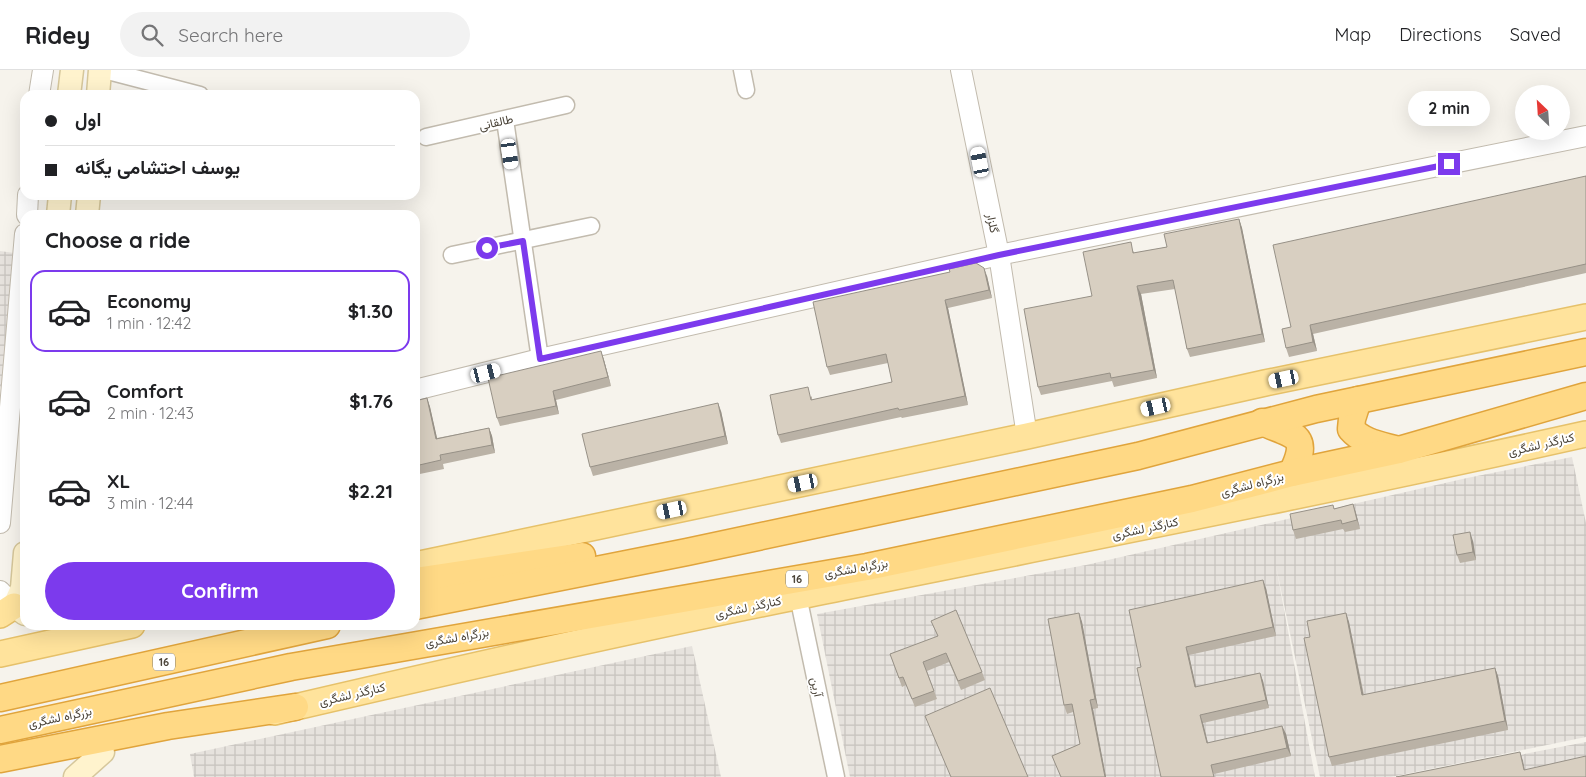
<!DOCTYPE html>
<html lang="en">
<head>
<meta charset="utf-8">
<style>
	:root { --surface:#fff; --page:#f2f2f2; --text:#202124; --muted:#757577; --line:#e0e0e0; --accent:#7c3aed }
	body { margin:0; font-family:Quicksand,Vazirmatn,sans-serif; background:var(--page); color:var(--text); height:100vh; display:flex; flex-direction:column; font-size:19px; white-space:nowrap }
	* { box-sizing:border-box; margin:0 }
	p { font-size:16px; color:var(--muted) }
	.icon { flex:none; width:28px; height:28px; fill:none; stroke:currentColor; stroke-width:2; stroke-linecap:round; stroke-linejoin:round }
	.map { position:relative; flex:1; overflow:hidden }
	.drawer { position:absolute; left:20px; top:140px; width:400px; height:420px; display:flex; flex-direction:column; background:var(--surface); border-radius:15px; box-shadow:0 5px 20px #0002 }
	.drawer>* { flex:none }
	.hud { position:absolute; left:20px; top:20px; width:400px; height:110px; border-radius:15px; box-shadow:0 5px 20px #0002; display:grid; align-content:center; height:110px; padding:0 25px; background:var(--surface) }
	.needle { width:32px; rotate:335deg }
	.tools { position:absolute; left:1515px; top:15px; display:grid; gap:10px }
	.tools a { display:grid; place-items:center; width:55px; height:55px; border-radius:50%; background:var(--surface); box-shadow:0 5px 20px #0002; font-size:25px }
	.end { position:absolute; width:22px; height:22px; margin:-11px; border:6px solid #7c3aed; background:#fff; box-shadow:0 0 0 2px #fff }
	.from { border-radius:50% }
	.bubble { position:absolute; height:35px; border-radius:18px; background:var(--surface); box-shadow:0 5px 20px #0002; font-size:16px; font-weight:700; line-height:35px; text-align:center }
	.car { position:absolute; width:15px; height:30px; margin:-15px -8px; border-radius:6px; box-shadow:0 0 4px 1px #0007; background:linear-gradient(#fff 24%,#345 0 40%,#fff 0 76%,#345 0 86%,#fff 0) }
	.hud b { display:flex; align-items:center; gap:18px; height:48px; font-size:19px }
	.hud b+b { border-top:1px solid var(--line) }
	.hud i { width:12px; height:12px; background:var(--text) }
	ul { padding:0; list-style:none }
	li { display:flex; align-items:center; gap:15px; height:82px; margin:0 10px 8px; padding:0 15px; border:2px solid transparent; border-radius:15px }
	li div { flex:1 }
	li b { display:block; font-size:19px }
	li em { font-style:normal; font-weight:700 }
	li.current { border-color:var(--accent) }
	li>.icon { width:45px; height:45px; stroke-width:1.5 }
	h2 { padding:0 25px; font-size:22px; line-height:60px }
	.button { display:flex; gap:10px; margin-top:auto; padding:10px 25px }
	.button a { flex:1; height:58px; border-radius:30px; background:var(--accent); color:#fff; font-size:20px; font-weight:700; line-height:58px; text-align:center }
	header { display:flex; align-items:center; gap:30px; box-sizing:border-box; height:70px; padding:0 25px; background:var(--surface); border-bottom:1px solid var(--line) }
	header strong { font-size:24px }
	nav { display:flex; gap:28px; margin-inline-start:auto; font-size:18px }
	.search { width:350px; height:45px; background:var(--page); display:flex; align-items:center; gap:12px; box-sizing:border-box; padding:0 18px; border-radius:28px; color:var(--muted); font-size:19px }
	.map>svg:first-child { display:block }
	.industrial { fill:url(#industrial-grid) }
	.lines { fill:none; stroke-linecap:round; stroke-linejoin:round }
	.minor-casing { stroke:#c2bbae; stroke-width:19 }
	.tertiary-casing { stroke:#c2bbae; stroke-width:22 }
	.secondary-casing { stroke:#d6c79b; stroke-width:25 }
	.primary-casing { stroke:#e6c16a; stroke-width:28 }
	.trunk-casing { stroke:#e0a43c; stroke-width:29 }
	.minor { stroke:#fff; stroke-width:16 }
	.tertiary { stroke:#fff; stroke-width:20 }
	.secondary { stroke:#fff3cd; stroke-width:22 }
	.primary { stroke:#ffe39c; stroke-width:25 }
	.trunk { stroke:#ffd985; stroke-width:26 }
	.wall { fill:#bab2a6 }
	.shaded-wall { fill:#979187 }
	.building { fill:#d8cfc1; stroke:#979187 }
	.route { stroke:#7c3aed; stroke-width:6 }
	.labels { text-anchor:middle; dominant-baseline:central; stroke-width:4; stroke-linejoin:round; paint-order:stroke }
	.shield { fill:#fff; stroke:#817c74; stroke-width:1 }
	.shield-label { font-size:11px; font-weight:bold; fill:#4b4439 }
	.street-label { font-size:12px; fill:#4b4439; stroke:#fff }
</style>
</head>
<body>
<header>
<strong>Ridey</strong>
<div class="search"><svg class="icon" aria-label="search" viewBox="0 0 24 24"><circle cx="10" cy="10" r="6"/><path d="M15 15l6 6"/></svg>Search here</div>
<nav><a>Map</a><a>Directions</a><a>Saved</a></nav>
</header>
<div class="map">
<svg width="1586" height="707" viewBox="0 0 1586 707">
	<defs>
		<pattern id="industrial-grid" width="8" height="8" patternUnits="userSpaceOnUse" patternTransform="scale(1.25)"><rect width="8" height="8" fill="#e6e2dd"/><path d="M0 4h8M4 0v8" fill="none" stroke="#c7c3be"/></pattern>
	</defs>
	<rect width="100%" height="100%" fill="#f6f3ec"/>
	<g class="industrial">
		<path d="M0,181L14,183L2,318L0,317Z"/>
		<path d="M1572,387L1586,453V667L1391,707H1320L1276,496L1315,707H850L817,544L1086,495L1467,408Z"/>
		<path d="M692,576L721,707H194L190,684Z"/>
		<path d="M1586,672V707H1407Z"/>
	</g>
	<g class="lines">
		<g class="minor-casing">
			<g id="minor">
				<path d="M104,0L200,25"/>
				<path d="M742,0L746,20"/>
				<path d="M505,50L540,289"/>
				<path d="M426,67L566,35"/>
				<path d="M452,185L591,156"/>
				<path d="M798,526L836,707"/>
			</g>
		</g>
		<g class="tertiary-casing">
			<g id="tertiary">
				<path d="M961,0L999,185L1027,366"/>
				<path d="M39,25L43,0"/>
				<path d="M27,145L28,125"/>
				<path d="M415,320L540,289L999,185L1586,66"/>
				<path d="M0,453L25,164"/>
				<path d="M0,521L14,536"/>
			</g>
		</g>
		<g class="secondary-casing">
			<g id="secondary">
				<path d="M69,25L72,0"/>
				<path d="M98,25L100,0"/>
				<path d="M58,145L60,125"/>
				<path d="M87,145L89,125"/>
				<path d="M25,483L22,518L14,536L25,544"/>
				<path d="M75,707L103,682"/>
			</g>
		</g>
		<g class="primary-casing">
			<g id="primary">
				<path d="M415,495L1027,366L1265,313L1586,247"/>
				<path d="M0,545L14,536"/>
				<path d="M0,584L132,555"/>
				<path d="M274,642C449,601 624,561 800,526C1062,473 1325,422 1586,364"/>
			</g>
		</g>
		<g class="trunk-casing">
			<g id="trunk">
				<path d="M1358,330L1352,349L1351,359C1363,373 1381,375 1398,380"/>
				<path d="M1262,352C1294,366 1311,364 1292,403"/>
				<path d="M415,511L582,486"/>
				<path d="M415,536L687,482L1138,386L1316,339L1586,282"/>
				<path d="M0,628L327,555"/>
				<path d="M0,660L291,597L867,497L1192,429L1292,403L1399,380L1586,326"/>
				<path d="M0,689L168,656L295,637"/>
			</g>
		</g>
		<use href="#minor" class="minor"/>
		<use href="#tertiary" class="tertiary"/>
		<use href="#secondary" class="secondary"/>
		<use href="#primary" class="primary"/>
		<use href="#trunk" class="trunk"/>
	</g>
	<g class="wall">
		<path d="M1586,106V203L1313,264L1317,281L1289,287L1286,278L1291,257Z"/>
		<path d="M1239,149L1242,158L1265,272L1190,287L1187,279L1175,219L1141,224L1157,308L1114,317L1112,311L1041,325L1038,317L1092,226L1134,181V183L1167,177Z"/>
		<path d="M987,206L992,228L948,238L968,335L902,348L901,347L781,373L778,365L812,326V330L892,312L888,293L830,305L827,297Z"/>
		<path d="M601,281L604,290L611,316L556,330L559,344L500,356L497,348Z"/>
		<path d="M427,328L430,337L437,368L489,358L492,366L495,383L443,394L444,399L415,405V331Z"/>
		<path d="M721,341L728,374L593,406L590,397Z"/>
		<path d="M1353,434L1356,443L1360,459L1345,462L1343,459L1296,469L1293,460L1334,439Z"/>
		<path d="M1473,471L1476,490L1460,493L1457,485Z"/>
		<path d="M1266,518L1276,566L1189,585L1196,617L1260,603L1263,611L1269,638L1203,653L1208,673L1282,656L1286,664L1291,686L1214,704L1141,597Z"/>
		<path d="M1079,543L1082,552L1098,638L1093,639L1106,707H1061L1052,686L1080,674L1073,642L1067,644L1064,635Z"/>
		<path d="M1346,543L1349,552L1364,625L1495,598L1498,606L1508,660L1332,696L1329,687L1310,567Z"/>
		<path d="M931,551L982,602L985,610L961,620L949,592L927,601L937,629L915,637L906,615L902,617L890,584L938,567Z"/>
	</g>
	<g class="shaded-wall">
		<path d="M1239,149L1242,158L1265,272L1262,264Z"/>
		<path d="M984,198L987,206L992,228L989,220Z"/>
		<path d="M1137,216L1141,224L1157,308L1154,300Z"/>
		<path d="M945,230L948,238L968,335L965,326Z"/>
		<path d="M1310,255L1313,264L1317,281L1313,272Z"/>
		<path d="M601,281L604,290L611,316L608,307Z"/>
		<path d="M553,321L556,330L559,344L556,336Z"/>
		<path d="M427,328L430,337L439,377L436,369Z"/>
		<path d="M718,333L721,341L728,374L725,366Z"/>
		<path d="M489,358L492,366L495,383L492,375Z"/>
		<path d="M1353,434L1356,443L1360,459L1357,450Z"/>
		<path d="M1470,462L1473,471L1476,490L1473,482Z"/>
		<path d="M1263,510L1266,518L1276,566L1273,557Z"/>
		<path d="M1079,543L1082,552L1098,638L1095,629Z"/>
		<path d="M1346,543L1349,552L1365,633L1362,625Z"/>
		<path d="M1186,577L1189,585L1198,626L1195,617Z"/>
		<path d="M1495,598L1498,606L1508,660L1505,651Z"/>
		<path d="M1260,603L1263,611L1269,638L1266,630Z"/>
		<path d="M1090,630L1093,639L1106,707H1105Z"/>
		<path d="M1200,645L1203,653L1210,682L1207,673Z"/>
		<path d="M1282,656L1286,664L1291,686L1287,678Z"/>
		<path d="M1520,682L1523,691L1526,707L1524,700Z"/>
	</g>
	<g class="building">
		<path d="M1586,106V194L1310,255L1313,272L1286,278L1282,259L1291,257L1273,175Z"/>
		<path d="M1239,149L1262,264L1187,279L1173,210L1137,216L1154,300L1111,308L1110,303L1038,317L1024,239L1092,226L1083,182L1131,172L1133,183L1167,177L1164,164Z"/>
		<path d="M976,193L984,198L989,220L945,230L965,326L899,340L898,338L778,365L770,325L808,317L811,330L892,312L886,284L827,297L813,232L950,202L949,199Z"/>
		<path d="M601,281L608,307L553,321L556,336L497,348L488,308Z"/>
		<path d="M427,328L436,369L489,358L492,375L440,385L441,390L415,396V331Z"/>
		<path d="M718,333L725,366L590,397L582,364Z"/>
		<path d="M1353,434L1357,450L1342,454L1341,450L1293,460L1290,444L1333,435L1334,439Z"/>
		<path d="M1470,462L1473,482L1457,485L1453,465Z"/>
		<path d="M1263,510L1273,557L1186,577L1195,617L1260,603L1266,630L1200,645L1207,673L1282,656L1287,678L1211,695L1214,707H1161L1137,598L1141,597L1129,540Z"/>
		<path d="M956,540L982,602L958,611L946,583L923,592L934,621L912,629L903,607L899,608L890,584L938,566L931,551Z"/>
		<path d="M1079,543L1095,629L1090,630L1105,707H1061L1052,686L1080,674L1072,634L1064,635L1048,549Z"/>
		<path d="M1346,543L1362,625L1495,598L1505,651L1329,687L1304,568L1310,567L1307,551Z"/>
		<path d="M990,618L1028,707H951L925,646Z"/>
		<path d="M1520,682L1524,700L1586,686V707H1396Z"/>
	</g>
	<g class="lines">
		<path class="route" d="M487,178L523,171L540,289L999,185L1449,94"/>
	</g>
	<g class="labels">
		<g class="shield">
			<rect x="786" y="500.5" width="22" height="17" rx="4"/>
			<rect x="153" y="583.5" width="22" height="17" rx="4"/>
		</g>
		<g class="shield-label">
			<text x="797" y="509">16</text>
			<text x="164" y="592">16</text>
		</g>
		<g class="street-label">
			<text transform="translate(496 52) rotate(-13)">طالقانی</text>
			<text transform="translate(993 153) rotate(78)">گلزار</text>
			<text transform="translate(1541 374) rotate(-13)">کنارگذر لشگری</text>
			<text transform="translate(1252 414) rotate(-15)">بزرگراه لشگری</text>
			<text transform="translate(1145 458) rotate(-12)">کنارگذر لشگری</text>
			<text transform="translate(856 498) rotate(-10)">بزرگراه لشگری</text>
			<text transform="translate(748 537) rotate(-12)">کنارگذر لشگری</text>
			<text transform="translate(457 567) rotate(-10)">بزرگراه لشگری</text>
			<text transform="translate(817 617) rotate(78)">آرین</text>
			<text transform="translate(352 624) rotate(-13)">کنارگذر لشگری</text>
			<text transform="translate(60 647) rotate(-12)">بزرگراه لشگری</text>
		</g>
	</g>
</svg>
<div class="tools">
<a><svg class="needle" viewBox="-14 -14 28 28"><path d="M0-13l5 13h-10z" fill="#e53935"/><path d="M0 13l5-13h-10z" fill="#757577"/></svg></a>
</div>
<i class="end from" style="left:487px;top:178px"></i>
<i class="end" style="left:1449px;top:94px"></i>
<div class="bubble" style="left:1408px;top:21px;width:82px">2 min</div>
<i class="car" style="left:510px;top:84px;rotate:172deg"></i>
<i class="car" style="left:980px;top:92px;rotate:349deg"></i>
<i class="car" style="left:486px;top:303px;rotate:76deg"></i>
<i class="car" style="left:1284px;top:309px;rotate:258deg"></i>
<i class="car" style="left:1156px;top:337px;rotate:257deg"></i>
<i class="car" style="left:803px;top:413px;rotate:258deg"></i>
<i class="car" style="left:672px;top:440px;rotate:258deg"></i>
<div class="hud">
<b><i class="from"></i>اول</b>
<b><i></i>یوسف احتشامی یگانه</b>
</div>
<section class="drawer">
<h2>Choose a ride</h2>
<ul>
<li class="current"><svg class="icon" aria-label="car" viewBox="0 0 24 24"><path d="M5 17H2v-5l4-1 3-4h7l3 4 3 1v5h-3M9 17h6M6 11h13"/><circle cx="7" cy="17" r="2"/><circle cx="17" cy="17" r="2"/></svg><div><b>Economy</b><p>1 min · 12:42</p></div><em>$1.30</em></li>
<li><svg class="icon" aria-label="car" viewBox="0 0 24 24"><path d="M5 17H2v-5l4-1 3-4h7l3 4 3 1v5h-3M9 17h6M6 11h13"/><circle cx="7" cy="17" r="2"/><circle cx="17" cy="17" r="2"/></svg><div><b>Comfort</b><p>2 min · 12:43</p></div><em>$1.76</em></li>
<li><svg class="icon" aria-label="car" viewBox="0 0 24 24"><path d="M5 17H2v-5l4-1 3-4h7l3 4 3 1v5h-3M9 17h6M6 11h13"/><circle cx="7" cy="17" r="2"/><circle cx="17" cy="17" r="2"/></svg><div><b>XL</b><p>3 min · 12:44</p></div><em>$2.21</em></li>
</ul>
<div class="button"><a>Confirm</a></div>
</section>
</div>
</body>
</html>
